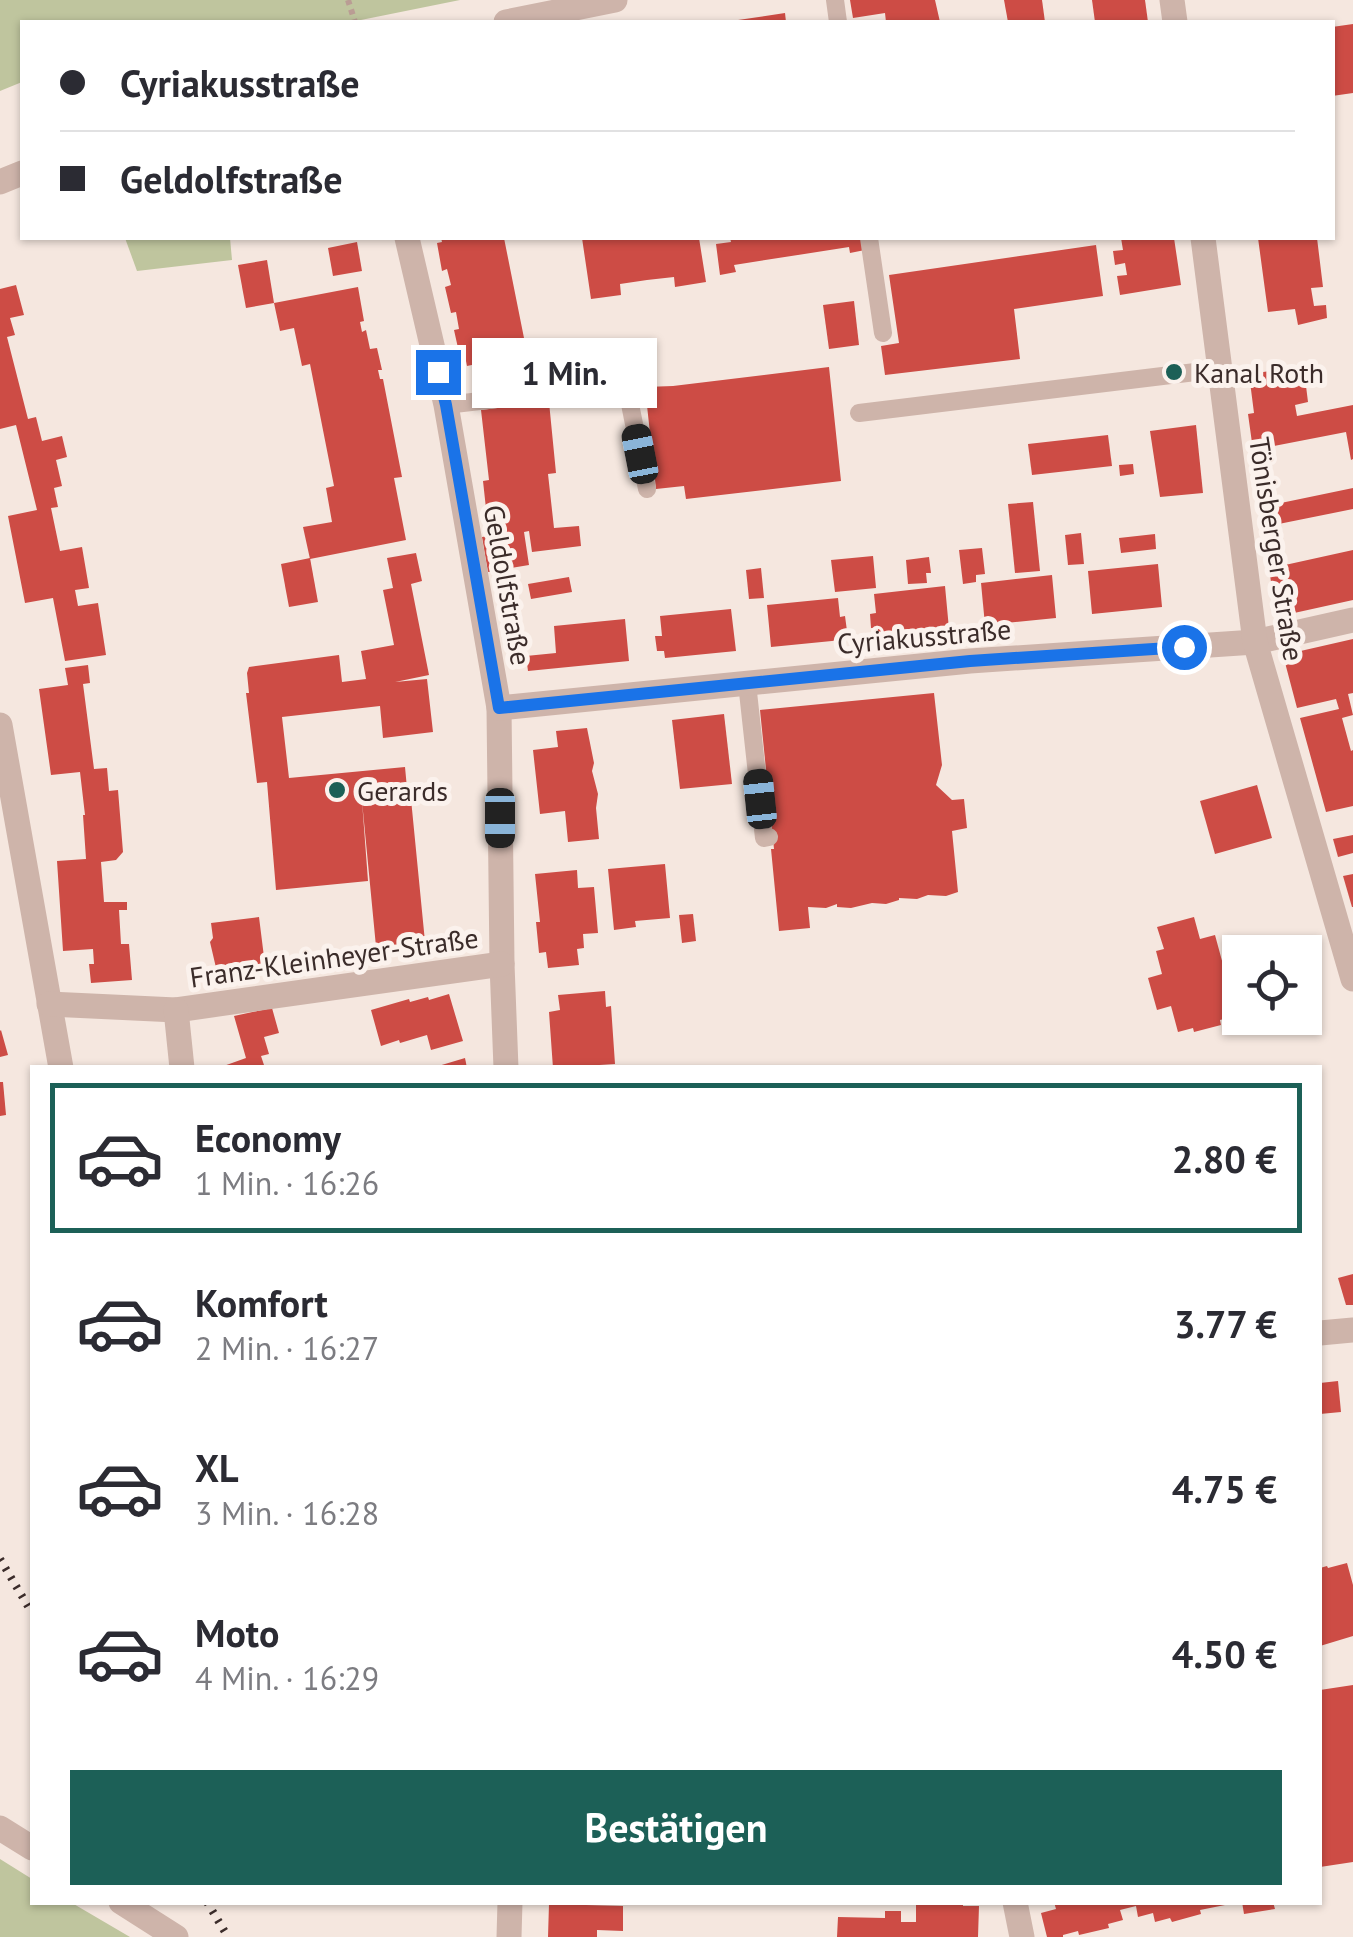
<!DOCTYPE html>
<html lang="de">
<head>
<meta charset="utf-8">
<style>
	:root { --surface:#fff; --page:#f7f7f7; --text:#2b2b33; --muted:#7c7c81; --line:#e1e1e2; --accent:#1c6057 }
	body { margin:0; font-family:"PT Sans",sans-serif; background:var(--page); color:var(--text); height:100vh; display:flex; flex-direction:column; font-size:38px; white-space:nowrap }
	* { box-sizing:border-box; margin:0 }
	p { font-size:32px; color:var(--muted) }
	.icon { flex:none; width:55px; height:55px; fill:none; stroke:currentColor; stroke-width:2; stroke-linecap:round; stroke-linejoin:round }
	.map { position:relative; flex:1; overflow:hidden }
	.side { position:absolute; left:30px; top:1065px; width:1292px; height:840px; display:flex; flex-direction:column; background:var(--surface); border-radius:0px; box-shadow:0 2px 8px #0004 }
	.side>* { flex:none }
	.top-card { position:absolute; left:20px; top:20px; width:1315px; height:220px; border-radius:0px; box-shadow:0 2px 8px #0004; display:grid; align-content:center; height:220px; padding:0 40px; background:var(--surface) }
	.fabs { position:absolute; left:1222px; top:935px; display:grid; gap:20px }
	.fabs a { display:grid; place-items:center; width:100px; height:100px; border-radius:0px; background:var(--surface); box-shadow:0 2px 8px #0004; font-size:50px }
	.end { position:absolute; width:45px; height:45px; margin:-22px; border:12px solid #1a73e8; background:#fff; box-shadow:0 0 0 5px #fff }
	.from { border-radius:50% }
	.bubble { position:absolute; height:70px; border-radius:0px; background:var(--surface); box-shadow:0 2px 8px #0004; font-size:32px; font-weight:700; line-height:70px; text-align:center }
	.car { position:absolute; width:30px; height:60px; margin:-30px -15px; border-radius:12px; box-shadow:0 0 8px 2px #0007; background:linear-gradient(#222 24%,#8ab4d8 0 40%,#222 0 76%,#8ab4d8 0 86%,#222 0) }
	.top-card b { display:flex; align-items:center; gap:35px; height:95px; font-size:38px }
	.top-card b+b { border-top:2px solid var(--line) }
	.top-card i { width:25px; height:25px; background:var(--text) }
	ul { padding:18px 0 0; list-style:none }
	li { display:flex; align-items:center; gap:30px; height:150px; margin:0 20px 15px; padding:0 20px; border:5px solid transparent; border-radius:0px }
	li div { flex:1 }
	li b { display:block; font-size:38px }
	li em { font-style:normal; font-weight:700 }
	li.active { border-color:var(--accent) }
	li>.icon { width:90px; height:90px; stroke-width:1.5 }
	.button { display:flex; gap:20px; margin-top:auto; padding:20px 40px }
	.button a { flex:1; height:115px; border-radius:0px; background:var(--accent); color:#fff; font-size:40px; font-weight:700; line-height:115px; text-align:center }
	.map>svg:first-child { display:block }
	.green { fill:#bfc59e }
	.building { fill:#cd4c45 }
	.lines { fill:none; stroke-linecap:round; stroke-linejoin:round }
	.path { stroke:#ba9d94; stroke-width:6; stroke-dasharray:5 5; stroke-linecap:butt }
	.service { stroke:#ceb4aa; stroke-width:18 }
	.minor { stroke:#ceb4aa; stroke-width:25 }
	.tertiary { stroke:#ceb4aa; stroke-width:25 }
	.rail { stroke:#3b2c2a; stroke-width:8; stroke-dasharray:2.5 8; stroke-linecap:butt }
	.route { stroke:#1a73e8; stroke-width:12 }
	.poi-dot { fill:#1c6057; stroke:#fbf2ed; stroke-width:4 }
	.labels { text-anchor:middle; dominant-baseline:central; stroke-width:10; stroke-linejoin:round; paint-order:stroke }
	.poi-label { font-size:28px; fill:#3b2c2a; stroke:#fbf2ed; text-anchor:start }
	.street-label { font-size:28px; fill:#3b2c2a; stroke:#fbf2ed }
</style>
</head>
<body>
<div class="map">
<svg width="1353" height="1937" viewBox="0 0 1353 1937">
	<rect width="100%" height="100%" fill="#f5e7df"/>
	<g class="green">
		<path d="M0,0H460L351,22H22V82L0,91Z"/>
		<path d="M125,238H230L232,260L137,271Z"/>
		<path d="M0,1859L32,1879V1902L72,1903L130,1937H0Z"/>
	</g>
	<g class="building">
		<path d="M850,0H935L940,22H886L885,13L853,18Z"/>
		<path d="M1004,0H1042L1045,22H1008Z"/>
		<path d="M1092,0H1145L1148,22H1095Z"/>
		<path d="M785,13L786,22H738V20Z"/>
		<path d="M1353,24V93L1332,96V27Z"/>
		<path d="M441,238H504L527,353L467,366L465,356L460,357L454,330L459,329L456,312L451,313L445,287L451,285L447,269L442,271L437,243L442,242Z"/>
		<path d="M582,238H699L706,282L675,287L674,277L647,280L620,284L621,295L591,299Z"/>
		<path d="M730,238H863L865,250L850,253L849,247L734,265L736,272L720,275L716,244L731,242Z"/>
		<path d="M1121,238H1174L1181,285L1120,295L1117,276L1127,275L1125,263L1115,265L1113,251L1123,250Z"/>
		<path d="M1258,238H1317L1323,287L1311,288L1314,306L1326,305L1327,318L1298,325L1295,309L1268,312Z"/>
		<path d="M357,242L362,271L333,276L328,248Z"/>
		<path d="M1096,245L1103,296L1014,309L1020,359L885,375L881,346L899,343L889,275Z"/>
		<path d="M267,260L274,303L246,308L238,265Z"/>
		<path d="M16,285L24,315L10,318L15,335L7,337L28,419L36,417L42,441L62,436L67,457L56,460L62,486L54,488L58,507L51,508L60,551L82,547L89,588L75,590L78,606L98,603L106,655L65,661L53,598L25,603L8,516L37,510L16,425L0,429V289Z"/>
		<path d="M358,287L364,321L360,322L362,332L366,330L370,349L377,348L382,370H378L380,379H383L402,477L394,478L406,540L310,559L303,527L332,522L326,488L334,486L310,364L302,366L294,328L280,331L274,303Z"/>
		<path d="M854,301L859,345L829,349L823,305Z"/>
		<path d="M581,341L586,380L557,383L550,347Z"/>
		<path d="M829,367L841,481L686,499L684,486L656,489L645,387L673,386Z"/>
		<path d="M1298,367L1299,379L1305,378L1308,402L1295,405L1297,416L1353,405V459L1351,460L1346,432L1253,450L1248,414L1254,413L1249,374Z"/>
		<path d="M549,402L556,473L548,474L554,528L579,526L581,546L532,552L529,531L524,532L529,565L488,572L482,537L489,536L483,481L489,480L481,410Z"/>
		<path d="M1196,425L1203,493L1160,497L1150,431Z"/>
		<path d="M1108,435L1112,466L1032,475L1028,444Z"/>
		<path d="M1133,464L1134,474L1120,476L1119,465Z"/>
		<path d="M1353,488V509L1264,527L1261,507Z"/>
		<path d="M1033,502L1040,571L1015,573L1008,504Z"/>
		<path d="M1081,533L1084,564L1068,565L1065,535Z"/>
		<path d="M1155,534L1156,549L1121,553L1119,538Z"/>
		<path d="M982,548L985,574L976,575V582L963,584L959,550Z"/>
		<path d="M1282,550L1285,565L1353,550V600L1276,617L1267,554Z"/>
		<path d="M416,553L422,581L411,584L429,675L395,682L427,679L433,732L383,738L380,706L282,717L289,778L405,767L408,799H411L426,952L377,957L362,801L368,881L276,890L267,782L257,783L246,693H249L247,673L249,667L339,655L342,682L366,679L361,651L394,645L383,590L393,588L387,558Z"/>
		<path d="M873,556L876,588L835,592L831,560Z"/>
		<path d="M929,557L931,573H926L927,583L908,584L906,560Z"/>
		<path d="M310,558L318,602L289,607L281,564Z"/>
		<path d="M1158,564L1162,607L1092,614L1088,571Z"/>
		<path d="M761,568L764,598L749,599L746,570Z"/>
		<path d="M1052,575L1056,618L985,625L981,583Z"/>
		<path d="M569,577L572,592L531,599L528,584Z"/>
		<path d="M945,586L949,629L878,636V628H871L870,614L876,613L874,594Z"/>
		<path d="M838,598L840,617L845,616L847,631L841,632L842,640L771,647L767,605Z"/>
		<path d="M731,609L736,651L665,658L664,651H657L655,636H662L660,616Z"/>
		<path d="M625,619L629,661L528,671L526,656L556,653L554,626Z"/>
		<path d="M1353,639V693L1348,694L1353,715L1342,718L1351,751L1353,750V806L1326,812L1300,718L1339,709L1336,699L1297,708L1283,655Z"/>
		<path d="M88,665L90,683L83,684L94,769L107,768L109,791L118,790L123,852L116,860L101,862L104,902H127V910H119L121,944H129L132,980L91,983L89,964H94L93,949L63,951L57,861L86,859L83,815H85L80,772L51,775L39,689L68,685L65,668Z"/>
		<path d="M934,693L942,765L936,785L952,800L964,799L967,828L952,831L958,892L946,896L928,895L917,899L899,898V900L886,904L872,903L851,908L837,907V904L826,908L808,907L810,928L779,931L771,849H774L760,710Z"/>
		<path d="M724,714L732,784L680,789L672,720Z"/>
		<path d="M587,728L594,763L592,771L598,794L596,808L599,839L568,842L565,811L540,814L533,750L558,747L556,731Z"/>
		<path d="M1257,785L1272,838L1215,854L1200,801Z"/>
		<path d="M1353,835V853L1338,857L1333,839Z"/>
		<path d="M665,864L670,918L635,921L636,927L614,930L608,869Z"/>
		<path d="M577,870L578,888L594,887L598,933L583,934L584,948L577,949L579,965L548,968L546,952L539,953L536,922H540L535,874Z"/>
		<path d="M1353,874V907H1352L1343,876Z"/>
		<path d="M693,914L696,941L682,943L679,915Z"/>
		<path d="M259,917L265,965L217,972L210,942L213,938L211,923Z"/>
		<path d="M1194,917L1200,939L1215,935L1237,1016L1220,1020L1221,1025L1194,1032L1193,1028L1178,1032L1171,1006L1157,1010L1148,978L1162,974L1156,951L1164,949L1157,927Z"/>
		<path d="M605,991L606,1007L611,1006L615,1064L553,1068L549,1012L560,1010L558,995Z"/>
		<path d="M449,994L463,1041L431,1050L427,1035L400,1043L399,1040L381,1046L371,1010L409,999L410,1002L428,997L429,1000Z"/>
		<path d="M272,1008L279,1033L264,1037L269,1054L261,1056L265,1068H218L246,1058L234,1016Z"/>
		<path d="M1,1030L8,1055L0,1057V1031Z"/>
		<path d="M465,1058L467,1068H435V1067Z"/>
		<path d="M0,1082H3L6,1115L0,1116Z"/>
		<path d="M1353,1274V1305H1346L1338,1278Z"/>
		<path d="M1338,1381L1341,1412L1320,1414V1383Z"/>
		<path d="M1347,1563L1353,1585V1636L1320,1646V1568L1327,1566L1328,1568Z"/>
		<path d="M1353,1685V1862L1320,1867V1690Z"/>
		<path d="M932,1902H963V1906H979L978,1937H837L838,1917L885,1918V1911H901V1922H916V1905H932Z"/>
		<path d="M1054,1902H1230V1904L1200,1910L1201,1914L1172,1922L1170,1918L1155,1922L1153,1913L1138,1917L1136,1906L1120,1910L1123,1920L1108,1924L1109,1928L1079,1935L1078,1931L1063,1935V1937H1047L1041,1913L1056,1909Z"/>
		<path d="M1242,1902H1273L1275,1909L1244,1914Z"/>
		<path d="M549,1904L623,1906V1931L597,1930V1937H548Z"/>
	</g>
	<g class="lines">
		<path class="path" d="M348,0L355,22"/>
		<g class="service">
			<path d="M835,0L838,22"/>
			<path d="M869,238L883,333"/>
			<path d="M446,405L626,384L647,489"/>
			<path d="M859,413L1220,369"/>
			<path d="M747,683L764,838L769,837"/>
		</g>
		<g class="minor">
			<path d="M506,22L615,0"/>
			<path d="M0,182L22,173"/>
			<path d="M407,238L446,405L499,708L502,964L506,1068"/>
			<path d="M499,708L970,661L1255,642L1353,620"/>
			<path d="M0,725L61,1068"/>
			<path d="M49,1004L176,1010L502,964"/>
			<path d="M176,1010L182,1068"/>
			<path d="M1320,1333L1353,1330"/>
			<path d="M1015,1902L1022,1937"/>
			<path d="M509,1937L510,1902"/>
		</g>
		<g class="tertiary">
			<path d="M1172,0L1175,22"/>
			<path d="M1203,238L1255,642L1353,979"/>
			<path d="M0,1828L32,1848"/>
			<path d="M121,1902L176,1937"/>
		</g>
		<g class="rail">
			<path d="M0,1559L32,1613"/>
			<path d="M207,1902L228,1937"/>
		</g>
	</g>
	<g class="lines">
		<path class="route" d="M438,372L446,405L499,708L970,661L1184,647"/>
	</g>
	<g class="poi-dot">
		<circle cx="1174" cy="372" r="10"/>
		<circle cx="337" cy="790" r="10"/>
	</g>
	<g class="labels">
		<g class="poi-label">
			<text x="1194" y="372">Kanal Roth</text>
			<text x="357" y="790">Gerards</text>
		</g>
		<g class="street-label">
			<text transform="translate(1277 549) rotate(81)">Tönisberger Straße</text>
			<text transform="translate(508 585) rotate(80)">Geldolfstraße</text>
			<text transform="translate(924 636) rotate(-5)">Cyriakusstraße</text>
			<text transform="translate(334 957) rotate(-8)">Franz-Kleinheyer-Straße</text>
		</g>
	</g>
</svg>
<div class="fabs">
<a><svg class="icon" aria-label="locate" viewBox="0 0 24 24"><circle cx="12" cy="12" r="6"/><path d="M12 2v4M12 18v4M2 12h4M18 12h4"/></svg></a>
</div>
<i class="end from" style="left:1184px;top:647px"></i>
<i class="end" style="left:438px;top:372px"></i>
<div class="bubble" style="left:472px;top:338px;width:185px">1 Min.</div>
<i class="car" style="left:640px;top:454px;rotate:349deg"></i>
<i class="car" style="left:760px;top:799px;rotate:354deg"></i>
<i class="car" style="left:500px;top:818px;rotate:180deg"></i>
<div class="top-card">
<b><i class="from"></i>Cyriakusstraße</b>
<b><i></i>Geldolfstraße</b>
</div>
<section class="side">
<ul>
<li class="active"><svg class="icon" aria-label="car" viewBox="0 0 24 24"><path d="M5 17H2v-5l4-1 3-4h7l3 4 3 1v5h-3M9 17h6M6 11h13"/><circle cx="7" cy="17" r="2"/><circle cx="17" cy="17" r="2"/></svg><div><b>Economy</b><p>1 Min. · 16:26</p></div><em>2.80 €</em></li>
<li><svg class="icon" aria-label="car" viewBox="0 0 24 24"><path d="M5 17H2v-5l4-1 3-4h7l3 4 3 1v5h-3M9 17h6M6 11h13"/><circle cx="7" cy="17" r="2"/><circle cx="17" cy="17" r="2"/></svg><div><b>Komfort</b><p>2 Min. · 16:27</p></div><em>3.77 €</em></li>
<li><svg class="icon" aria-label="car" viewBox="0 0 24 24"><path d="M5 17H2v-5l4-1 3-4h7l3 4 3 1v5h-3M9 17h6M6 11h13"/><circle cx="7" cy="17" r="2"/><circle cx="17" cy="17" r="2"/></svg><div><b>XL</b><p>3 Min. · 16:28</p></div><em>4.75 €</em></li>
<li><svg class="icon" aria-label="car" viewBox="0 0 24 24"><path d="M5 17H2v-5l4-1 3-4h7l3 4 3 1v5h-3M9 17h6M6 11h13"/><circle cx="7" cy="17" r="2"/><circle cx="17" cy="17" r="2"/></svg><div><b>Moto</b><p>4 Min. · 16:29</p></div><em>4.50 €</em></li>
</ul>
<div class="button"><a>Bestätigen</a></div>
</section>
</div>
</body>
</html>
